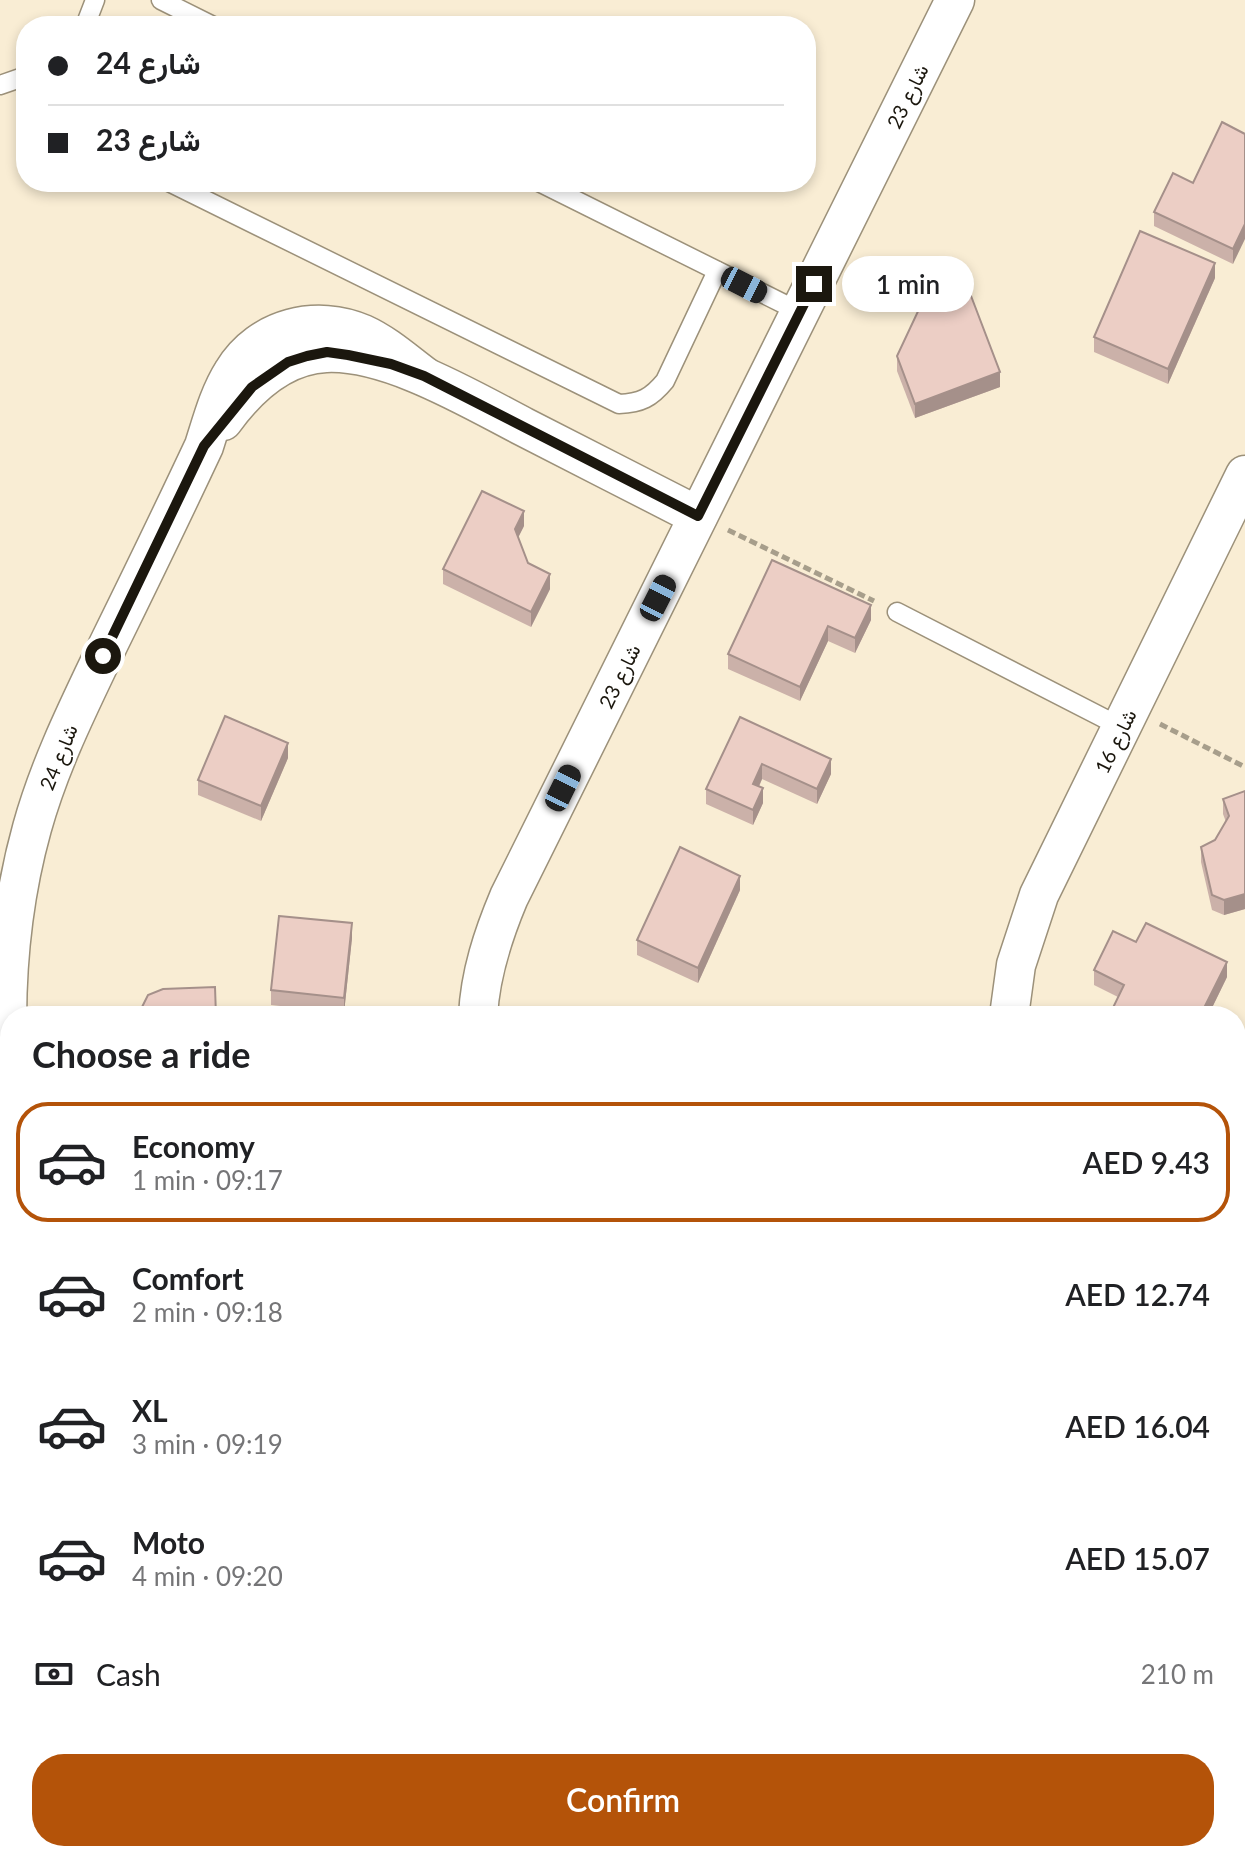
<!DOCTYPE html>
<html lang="en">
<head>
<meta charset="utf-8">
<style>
	:root { --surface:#fff; --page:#f2f2f2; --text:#202124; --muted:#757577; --line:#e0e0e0; --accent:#b45309 }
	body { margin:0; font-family:Lato,Vazirmatn,sans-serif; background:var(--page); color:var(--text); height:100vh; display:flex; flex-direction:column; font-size:30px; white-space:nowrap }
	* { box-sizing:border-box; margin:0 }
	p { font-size:26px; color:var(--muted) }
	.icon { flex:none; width:44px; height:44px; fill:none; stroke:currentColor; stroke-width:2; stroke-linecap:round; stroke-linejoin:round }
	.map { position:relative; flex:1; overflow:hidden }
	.panel { position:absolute; left:0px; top:1006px; width:1246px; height:856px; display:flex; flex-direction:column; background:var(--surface); border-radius:32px 32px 0 0; box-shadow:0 4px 12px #0003 }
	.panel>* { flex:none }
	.guide { position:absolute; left:16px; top:16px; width:800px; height:176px; border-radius:32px; box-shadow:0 4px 12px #0003; display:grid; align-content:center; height:176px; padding:0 32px; background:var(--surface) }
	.end { position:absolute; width:36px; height:36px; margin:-18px; border:10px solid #1b170e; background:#fff; box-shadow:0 0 0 4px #fff }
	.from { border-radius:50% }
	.bubble { position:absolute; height:56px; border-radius:28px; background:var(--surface); box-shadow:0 4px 12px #0003; font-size:26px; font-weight:600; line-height:56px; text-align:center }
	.car { position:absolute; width:24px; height:48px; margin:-24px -12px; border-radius:10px; box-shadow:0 0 6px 2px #0007; background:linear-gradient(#222 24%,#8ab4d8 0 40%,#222 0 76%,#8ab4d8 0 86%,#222 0) }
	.guide b { display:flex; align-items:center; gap:28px; height:76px; font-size:30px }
	.guide b+b { border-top:2px solid var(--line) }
	.guide i { width:20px; height:20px; background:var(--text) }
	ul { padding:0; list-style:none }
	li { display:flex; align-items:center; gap:24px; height:120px; margin:0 16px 12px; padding:0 16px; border:4px solid transparent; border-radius:32px }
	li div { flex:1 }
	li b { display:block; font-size:30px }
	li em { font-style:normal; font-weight:600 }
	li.selected { border-color:var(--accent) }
	li>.icon { width:72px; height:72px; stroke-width:1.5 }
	h2 { padding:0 32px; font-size:36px; line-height:96px }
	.pay { display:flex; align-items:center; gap:20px; height:88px; padding:0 32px; font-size:30px }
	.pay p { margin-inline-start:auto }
	.button { display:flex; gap:16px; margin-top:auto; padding:16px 32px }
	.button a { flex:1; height:92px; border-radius:32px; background:var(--accent); color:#fff; font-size:32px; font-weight:600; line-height:92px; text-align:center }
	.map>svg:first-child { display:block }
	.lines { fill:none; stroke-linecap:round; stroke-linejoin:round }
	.service-casing { stroke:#9c917a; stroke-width:21 }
	.minor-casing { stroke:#9c917a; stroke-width:41 }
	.path { stroke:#a79e8b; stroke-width:5; stroke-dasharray:8 4; stroke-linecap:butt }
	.service { stroke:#fff; stroke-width:18 }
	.minor { stroke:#fff; stroke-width:38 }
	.wall { fill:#cbb1a9 }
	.shaded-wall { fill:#a5908a }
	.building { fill:#eccec5; stroke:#a5908a; stroke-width:2 }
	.route { stroke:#1b170e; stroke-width:10 }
	.labels { text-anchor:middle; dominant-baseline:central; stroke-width:6; stroke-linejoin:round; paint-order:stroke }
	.street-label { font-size:20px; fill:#1b170e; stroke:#fff }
</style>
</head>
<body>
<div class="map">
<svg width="1245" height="1862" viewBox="0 0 1245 1862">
	<rect width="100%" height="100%" fill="#f9edd4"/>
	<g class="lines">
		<g class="service-casing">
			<g id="service">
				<path d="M161,0L213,26"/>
				<path d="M85,26L95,0"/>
				<path d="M0,85L26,76"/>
				<path d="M169,182L619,404C641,403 651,398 665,381L717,271"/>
				<path d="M539,182L800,312"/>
				<path d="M897,612L1121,727"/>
				<path d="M948,1858L949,1862"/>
			</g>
		</g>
		<g class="minor-casing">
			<g id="minor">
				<path d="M223,421C247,388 282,355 326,353C388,350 470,399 524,427C582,457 640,486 698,516"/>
				<path d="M478,1016C480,974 493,935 509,897L955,0"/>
				<path d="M1009,1016L1016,965L1039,895L1245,475"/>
				<path d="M10,1093C3,1005 8,914 32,828C50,763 80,704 109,643C141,578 173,512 204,446C212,421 219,394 233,372C260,327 317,314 363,334C385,344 404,361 424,376"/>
				<path d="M0,1597L10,1593"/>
				<path d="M1236,1611L1245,1608"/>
				<path d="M1236,1695L1245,1716"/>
				<path d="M784,1852L788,1862"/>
				<path d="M394,1862L420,1852"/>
			</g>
		</g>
		<g class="path">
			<path d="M728,530L874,601"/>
			<path d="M1160,724L1245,767"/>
			<path d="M106,1852L110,1862"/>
		</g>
		<use href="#service" class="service"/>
		<use href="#minor" class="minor"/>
	</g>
	<g class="wall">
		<path d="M1245,134L1233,264L1154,226V212L1193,183Z"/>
		<path d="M1215,278L1168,384L1094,352V337Z"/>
		<path d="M897,356L1000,387L915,418L897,371Z"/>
		<path d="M524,526L518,537L528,563L550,589L531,627L443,584V569Z"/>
		<path d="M772,560L871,620L855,653L828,641L800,701L728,669V654Z"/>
		<path d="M740,717L831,774L817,804L762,779L759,787L763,803L753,825L706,804V789Z"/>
		<path d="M288,758L261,821L198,795V780Z"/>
		<path d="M1245,791V909L1224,915L1212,910L1201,862V847L1215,840L1226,822L1223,814V799Z"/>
		<path d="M740,890L698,983L637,955V940Z"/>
		<path d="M352,938L344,1013L271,1005V990Z"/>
		<path d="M1136,942L1227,977L1208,1016H1109L1118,997L1094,985V970Z"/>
	</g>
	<g class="shaded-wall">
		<path d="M1245,224V239L1233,264V249Z"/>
		<path d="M1215,263V278L1168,384V369Z"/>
		<path d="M1000,372V387L915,418V404Z"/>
		<path d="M524,511V526L515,544V529Z"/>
		<path d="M550,574V589L531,627V612Z"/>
		<path d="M871,605V620L855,653V638Z"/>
		<path d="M828,626V641L800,701V687Z"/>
		<path d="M288,743V758L261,821V806Z"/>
		<path d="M831,759V774L817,804V789Z"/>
		<path d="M762,764V779L753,799V784Z"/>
		<path d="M763,788V803L753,825V810Z"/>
		<path d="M740,876V890L698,983V968Z"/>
		<path d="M1245,894V909L1224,915V900Z"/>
		<path d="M352,923V938L344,1013V998Z"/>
		<path d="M1227,962V977L1208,1016H1200Z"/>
	</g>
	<g class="building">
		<path d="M1222,122L1245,134V224L1233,249L1154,212L1173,173L1193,183Z"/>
		<path d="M1140,231L1215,263L1168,369L1094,337Z"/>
		<path d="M968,288L1000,372L915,404L897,356L920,307Z"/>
		<path d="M482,491L524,511L515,529L528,563L550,574L531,612L443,569Z"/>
		<path d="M772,560L871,605L855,638L828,626L800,687L728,654Z"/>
		<path d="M225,716L288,743L261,806L198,780Z"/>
		<path d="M740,717L831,759L817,789L762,764L753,784L763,788L753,810L706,789Z"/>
		<path d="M1245,791V894L1224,900L1212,895L1201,847L1215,840L1229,816L1223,799Z"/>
		<path d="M680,847L740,876L698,968L637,940Z"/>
		<path d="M279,916L352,923L344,998L271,990Z"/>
		<path d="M1146,923L1227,962L1200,1016H1109L1124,985L1094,970L1113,931L1136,942Z"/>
		<path d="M215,987L216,1016H142L140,1011L148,995L163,989Z"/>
		<path d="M598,1852H661L666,1862H594L590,1855Z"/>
	</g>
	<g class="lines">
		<path class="route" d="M103,656L204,446L252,387L288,362L307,356L327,352L348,355L391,364L424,376L698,516L814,284"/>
	</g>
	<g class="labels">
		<g class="street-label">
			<text transform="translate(907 96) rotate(-64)">شارع 23</text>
			<text transform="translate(619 676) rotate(-64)">شارع 23</text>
			<text transform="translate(1115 741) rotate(-64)">شارع 16</text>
			<text transform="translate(58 757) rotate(-68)">شارع 24</text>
		</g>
	</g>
</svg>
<i class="end from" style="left:103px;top:656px"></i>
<i class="end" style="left:814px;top:284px"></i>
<div class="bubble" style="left:842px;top:256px;width:132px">1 min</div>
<i class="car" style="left:744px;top:285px;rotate:117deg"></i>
<i class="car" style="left:658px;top:598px;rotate:27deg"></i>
<i class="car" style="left:563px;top:788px;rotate:26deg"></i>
<div class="guide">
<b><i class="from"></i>شارع 24</b>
<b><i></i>شارع 23</b>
</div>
<section class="panel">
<h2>Choose a ride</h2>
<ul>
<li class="selected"><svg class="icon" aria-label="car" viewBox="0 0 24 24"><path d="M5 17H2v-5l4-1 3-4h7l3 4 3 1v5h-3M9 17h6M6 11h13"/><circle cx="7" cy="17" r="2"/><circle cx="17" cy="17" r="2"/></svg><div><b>Economy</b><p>1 min · 09:17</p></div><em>AED 9.43</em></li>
<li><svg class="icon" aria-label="car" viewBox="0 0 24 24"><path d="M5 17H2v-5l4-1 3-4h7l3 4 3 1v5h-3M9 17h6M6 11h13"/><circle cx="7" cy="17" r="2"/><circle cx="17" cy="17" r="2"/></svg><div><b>Comfort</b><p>2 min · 09:18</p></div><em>AED 12.74</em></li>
<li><svg class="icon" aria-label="car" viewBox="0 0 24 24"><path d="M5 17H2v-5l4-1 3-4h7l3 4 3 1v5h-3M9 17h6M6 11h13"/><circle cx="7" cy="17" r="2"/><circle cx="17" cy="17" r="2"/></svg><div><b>XL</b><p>3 min · 09:19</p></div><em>AED 16.04</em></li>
<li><svg class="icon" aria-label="car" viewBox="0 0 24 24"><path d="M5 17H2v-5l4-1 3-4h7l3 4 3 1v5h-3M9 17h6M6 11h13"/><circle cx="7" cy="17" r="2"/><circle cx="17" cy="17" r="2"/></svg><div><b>Moto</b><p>4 min · 09:20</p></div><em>AED 15.07</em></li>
</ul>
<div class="pay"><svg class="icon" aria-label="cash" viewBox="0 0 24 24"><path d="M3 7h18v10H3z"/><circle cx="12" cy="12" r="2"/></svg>Cash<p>210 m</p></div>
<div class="button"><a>Confirm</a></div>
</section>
</div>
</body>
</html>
